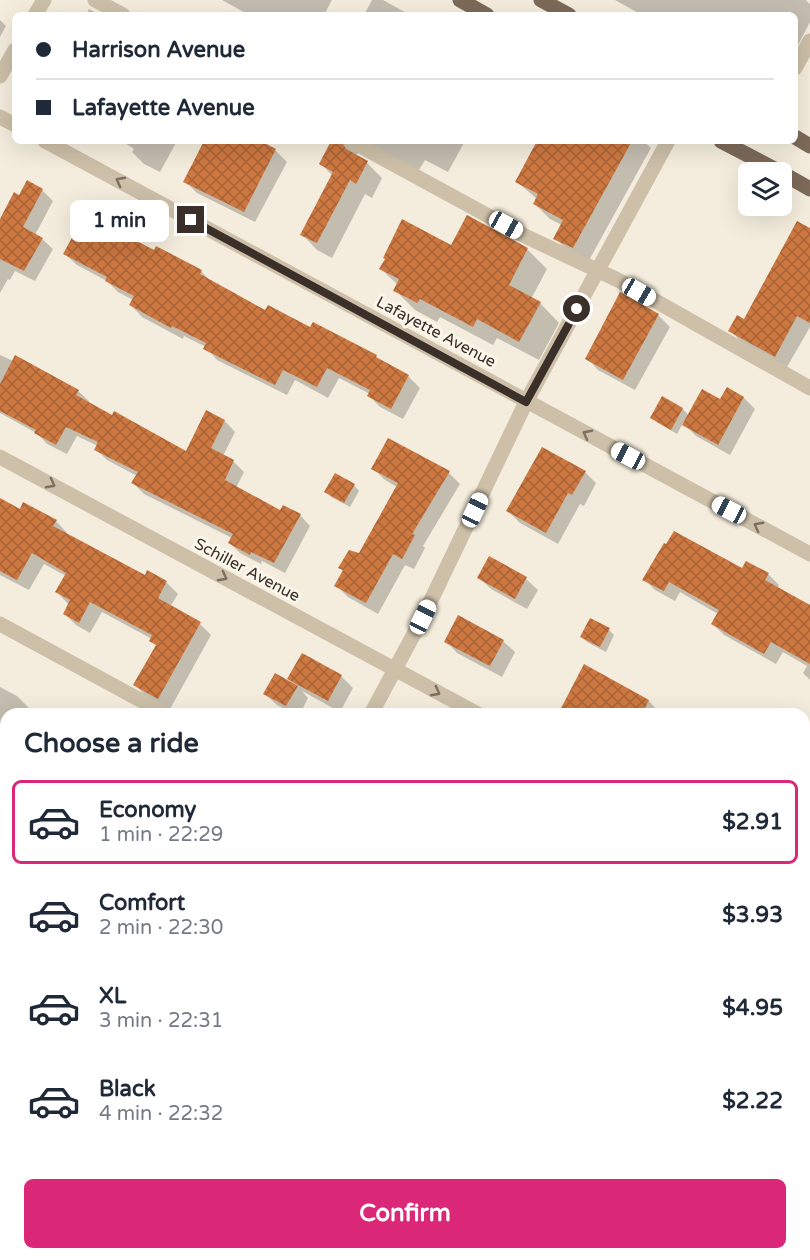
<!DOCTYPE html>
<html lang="en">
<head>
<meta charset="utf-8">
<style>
	:root { --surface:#fff; --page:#f6f6f7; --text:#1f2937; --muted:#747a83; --line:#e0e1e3; --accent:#db2777 }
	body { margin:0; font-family:"Varela Round",sans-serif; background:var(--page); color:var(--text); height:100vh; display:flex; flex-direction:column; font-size:22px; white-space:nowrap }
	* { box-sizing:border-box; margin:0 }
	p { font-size:20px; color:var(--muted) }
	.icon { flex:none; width:33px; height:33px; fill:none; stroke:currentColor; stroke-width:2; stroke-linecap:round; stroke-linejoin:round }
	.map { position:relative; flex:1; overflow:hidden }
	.details { position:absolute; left:0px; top:708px; width:810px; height:552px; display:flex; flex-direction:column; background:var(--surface); border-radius:18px 18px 0 0; box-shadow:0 6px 24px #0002 }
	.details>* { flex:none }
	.guide { position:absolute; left:12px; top:12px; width:786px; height:132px; border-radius:9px; box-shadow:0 6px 24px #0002; display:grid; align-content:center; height:132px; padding:0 24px; background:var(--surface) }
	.tools { position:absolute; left:738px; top:162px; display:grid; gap:12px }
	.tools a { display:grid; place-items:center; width:54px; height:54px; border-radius:9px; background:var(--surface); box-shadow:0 6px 24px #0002; font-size:30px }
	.end { position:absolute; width:27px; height:27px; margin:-14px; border:8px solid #3a3029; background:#fff; box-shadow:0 0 0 3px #fff }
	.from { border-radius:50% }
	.bubble { position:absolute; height:42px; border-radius:9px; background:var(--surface); box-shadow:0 6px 24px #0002; font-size:20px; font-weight:800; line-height:42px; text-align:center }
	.car { position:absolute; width:18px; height:36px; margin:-18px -9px; border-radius:8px; box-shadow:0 0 4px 2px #0007; background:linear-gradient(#fff 24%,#345 0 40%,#fff 0 76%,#345 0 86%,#fff 0) }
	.guide b { display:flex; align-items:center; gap:21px; height:57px; font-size:22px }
	.guide b+b { border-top:2px solid var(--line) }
	.guide i { width:15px; height:15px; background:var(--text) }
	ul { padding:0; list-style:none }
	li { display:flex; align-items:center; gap:18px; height:84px; margin:0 12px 9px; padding:0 12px; border:3px solid transparent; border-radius:9px }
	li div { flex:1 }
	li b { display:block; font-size:22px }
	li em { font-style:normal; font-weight:800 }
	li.current { border-color:var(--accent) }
	li>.icon { width:54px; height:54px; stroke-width:1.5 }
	h2 { padding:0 24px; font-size:27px; line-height:72px }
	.button { display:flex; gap:12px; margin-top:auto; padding:12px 24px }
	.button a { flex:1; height:69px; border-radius:9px; background:var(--accent); color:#fff; font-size:24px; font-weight:800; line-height:69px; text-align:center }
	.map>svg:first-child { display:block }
	.forest { fill:url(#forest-firs) }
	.park { fill:url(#park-crowns) }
	.shadow { fill:#0003 }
	.building { fill:url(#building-cross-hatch) }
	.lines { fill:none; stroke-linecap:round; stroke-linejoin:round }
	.minor { stroke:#cdbfa8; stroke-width:15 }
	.major { stroke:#7d6a59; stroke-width:15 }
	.oneway { stroke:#7c7062 }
	.route { stroke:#3a3029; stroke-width:8 }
	.labels { text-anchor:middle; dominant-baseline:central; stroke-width:6; stroke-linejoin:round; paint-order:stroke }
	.street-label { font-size:16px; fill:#3a3029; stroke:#fbf6ea }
</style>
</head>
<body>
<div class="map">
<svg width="810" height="1260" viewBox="0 0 810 1260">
	<defs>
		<pattern id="forest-firs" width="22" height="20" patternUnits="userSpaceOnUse" patternTransform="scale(1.5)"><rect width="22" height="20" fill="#b1c59c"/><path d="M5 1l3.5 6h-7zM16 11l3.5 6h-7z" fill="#91a07f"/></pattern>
		<pattern id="park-crowns" width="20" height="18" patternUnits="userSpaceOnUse" patternTransform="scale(1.5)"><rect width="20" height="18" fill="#b1c59c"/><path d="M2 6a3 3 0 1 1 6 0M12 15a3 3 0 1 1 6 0" fill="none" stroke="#91a07f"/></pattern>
		<pattern id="building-cross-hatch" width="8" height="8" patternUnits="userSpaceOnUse" patternTransform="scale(1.5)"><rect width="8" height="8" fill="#ce7841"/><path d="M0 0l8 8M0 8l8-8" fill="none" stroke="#a86336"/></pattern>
	</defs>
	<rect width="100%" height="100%" fill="#f4eddd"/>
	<path class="forest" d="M0,948L6,951V1008L0,1020Z"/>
	<path class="park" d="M0,1183L6,1186V1254H132L143,1260H0Z"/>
	<g class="shadow">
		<path d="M222,0H332L324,15H249Z"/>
		<path d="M372,0H383L410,15H364Z"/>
		<path d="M615,0H806L810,4V22L795,51V15H642Z"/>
		<path d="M89,9L100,15H86Z"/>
		<path d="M0,20L6,26L0,37Z"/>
		<path d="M122,141H177L160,172L144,164L132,152L134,149Z"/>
		<path d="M206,141H257L275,150L287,162L255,222L197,193L185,181Z"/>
		<path d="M333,141H465L448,172L425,160L419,170L362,147L356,156L367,163L382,178L372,198L365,194L332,258L317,250L302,234L333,176L321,164Z"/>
		<path d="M538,141H644L651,148L588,262L570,253L555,238L562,225L550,219L535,204L537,199L516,181Z"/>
		<path d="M42,190L53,201L35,235L42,239L53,249L35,281L15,271L10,280L8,279L0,293V222L19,197Z"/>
		<path d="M468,217L528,250L547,269L531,299L540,303L559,323L539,360L497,338L493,345L440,317L437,322L415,310L395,290L398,285L381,269L452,247Z"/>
		<path d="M810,230V327L787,367L741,342L730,330L744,321Z"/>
		<path d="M154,252L201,271L212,283L266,312L311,329L314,324L376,357L382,362L408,376L420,388L403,419L380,407L369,396L370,394L339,378L328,398L295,380L287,395L217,360L206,347L184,336L183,339L142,317L131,305L133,300L118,292L107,281L77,265L65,254Z"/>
		<path d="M621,294L658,315L670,327L635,390L598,370L587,358Z"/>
		<path d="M0,355L78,391L89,401L88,403L186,453L207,412L225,421L235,432L223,456L233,461L244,472L236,488L281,512L300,515L310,526L285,573L262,561L261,564L240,553L230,543L232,538L144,494L133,483L137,476L107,460L96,449L98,446L77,436L67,454L47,444L38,434L0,413Z"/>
		<path d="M728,389L744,398L755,409L730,455L696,436L683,423L677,434L658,423L652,418L663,398L683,409L689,416L721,401Z"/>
		<path d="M373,468L449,473L460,484L423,546L425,548L414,569L405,565L378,614L348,597L336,585L344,572L340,568L360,555L397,487L385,480Z"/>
		<path d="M585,472L596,483L584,506L580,504L558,544L520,523L508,511Z"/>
		<path d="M354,485L359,491L350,507L331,497L326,491Z"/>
		<path d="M0,499L21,511L56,521L67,533L66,535L145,577L166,582L178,594L170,607L200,624L211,635L170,709L146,696L135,685L157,646L152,639L102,612L90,633L76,625L65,614L68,604L57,592L66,576L44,564L29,590L0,575Z"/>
		<path d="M490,559L526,579L538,590L527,609L491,589L479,578Z"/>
		<path d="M743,570L768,574L779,585L777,589L810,607V680L803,673L807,666L783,652L776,664L724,635L713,624L718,614L680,592L675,601L655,590L644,579Z"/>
		<path d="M609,630L614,635L606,652L587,642L582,637Z"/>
		<path d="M446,641H503L515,652L502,677L457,653Z"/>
		<path d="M302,655L341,676L353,688L340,712L302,691L308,698L300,714H293L277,705L265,694L296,686L289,679Z"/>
		<path d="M585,666L649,701L656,709L666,714H565Z"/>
		<path d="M0,687L17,696L29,708L25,714H6V750L4,753L0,751Z"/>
		<path d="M75,710L83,714H73Z"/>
		<path d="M807,792L810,793V858L804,855V798Z"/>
		<path d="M0,846L6,849V887L0,883Z"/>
		<path d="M804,926L810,930V1006L804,1003Z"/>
		<path d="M804,1112L810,1118L808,1129L810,1132L804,1144Z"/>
		<path d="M265,1254H279L285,1260H258Z"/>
		<path d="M419,1254L425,1260H413Z"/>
		<path d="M464,1254H487L486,1259Z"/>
		<path d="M563,1254H655L651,1260H535Z"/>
		<path d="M689,1254H740L737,1260H700Z"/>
	</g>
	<g class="building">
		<path d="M204,141H261L276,149L244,212L183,182Z"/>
		<path d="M331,141H341L346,149L368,161L356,184L350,180L317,243L300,235L333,172L319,164Z"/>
		<path d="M537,141H632L573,248L553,239L563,220L533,204L538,194L515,182Z"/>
		<path d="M27,180L43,189L23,227L43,238L24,271L0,259V219L14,192L19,195Z"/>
		<path d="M85,214L154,250L156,246L202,270L200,274L265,310L268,305L310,327L313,322L377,355L376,357L409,375L391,409L367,396L370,390L327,368L317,387L283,370L275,385L203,349L206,343L172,326L171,328L129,305L134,296L105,281L107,277L63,254Z"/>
		<path d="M467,215L528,248L509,285L541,302L519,342L477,319L473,327L420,299L417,303L406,297L393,291L399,279L379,269L385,259L383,258L402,219L451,245Z"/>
		<path d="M797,221L810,228V323L797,316L775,357L728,331L737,315L744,319Z"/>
		<path d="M620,292L659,314L623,380L585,359Z"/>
		<path d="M15,355L79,390L76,395L112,415L114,411L186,451L206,410L225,420L211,448L234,460L225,480L280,510L283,505L301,514L274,563L251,552L250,555L228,543L233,534L131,483L138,472L94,450L98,442L66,427L56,445L34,433L36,430L0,411V384Z"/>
		<path d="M727,387L744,397L718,445L682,425L702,389L720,399Z"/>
		<path d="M662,396L683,408L671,430L650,418Z"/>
		<path d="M388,438L450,471L412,534L415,535L402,559L393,554L366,603L334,586L343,570L338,568L349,550L359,553L398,483L371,469Z"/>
		<path d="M542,447L586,471L572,495L568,493L546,533L506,511Z"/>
		<path d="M335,473L355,484L344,503L324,492Z"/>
		<path d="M0,498L20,509L23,502L57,520L53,526L145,575L147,570L167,581L158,598L201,622L158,699L133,685L156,645L149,641L152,635L90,602L79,623L63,614L70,600L55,592L66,573L32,553L17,580L0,571Z"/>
		<path d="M674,531L742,568L746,561L769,573L765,580L810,605V664L771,642L764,654L711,624L719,610L669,582L664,591L642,580L664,543L666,544Z"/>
		<path d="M489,556L527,577L515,599L477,578Z"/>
		<path d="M458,615L504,640L490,666L444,642Z"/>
		<path d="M590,618L610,628L600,647L580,637Z"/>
		<path d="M302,653L342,675L328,701L287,679Z"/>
		<path d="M584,664L649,700L642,714H558Z"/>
		<path d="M275,673L298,686L286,706L263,694Z"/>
	</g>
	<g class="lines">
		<g class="minor">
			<path d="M95,0L123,15"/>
			<path d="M35,15L44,0"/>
			<path d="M795,68L810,41"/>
			<path d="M0,76L15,50"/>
			<path d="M0,117L15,125"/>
			<path d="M45,141L810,554"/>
			<path d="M351,141L527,237L620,281L810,388"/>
			<path d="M0,457L478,714"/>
			<path d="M0,624L166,714"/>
			<path d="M371,714L423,617L526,402L668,141"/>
			<path d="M0,790L6,794"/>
			<path d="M804,889L810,892"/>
			<path d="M804,1225L810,1228"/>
		</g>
		<g class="major">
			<path d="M460,0L487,15"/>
			<path d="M541,0L569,15"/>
			<path d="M795,137L810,146"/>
			<path d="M721,141L780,172"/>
			<path d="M782,173L810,189"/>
		</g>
	</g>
	<defs><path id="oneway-chevron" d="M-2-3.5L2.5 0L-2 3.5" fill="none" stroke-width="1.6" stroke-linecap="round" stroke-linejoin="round" transform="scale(1.5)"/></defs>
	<g class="oneway">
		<use href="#oneway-chevron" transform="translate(120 181) rotate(-152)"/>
		<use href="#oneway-chevron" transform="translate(587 434) rotate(-152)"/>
		<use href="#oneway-chevron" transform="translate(51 484) rotate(28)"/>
		<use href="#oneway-chevron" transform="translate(758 526) rotate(-152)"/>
		<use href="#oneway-chevron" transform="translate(223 577) rotate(28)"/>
		<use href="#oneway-chevron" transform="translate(436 692) rotate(28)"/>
	</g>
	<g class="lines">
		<path class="route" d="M191,220L526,402L577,309"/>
	</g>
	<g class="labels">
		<g class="street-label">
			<text transform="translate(436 332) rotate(28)">Lafayette Avenue</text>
			<text transform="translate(247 570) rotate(28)">Schiller Avenue</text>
		</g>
	</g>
</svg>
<div class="tools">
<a><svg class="icon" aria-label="layers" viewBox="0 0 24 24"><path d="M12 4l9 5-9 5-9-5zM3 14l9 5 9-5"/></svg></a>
</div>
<i class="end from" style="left:577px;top:309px"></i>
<i class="end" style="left:191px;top:220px"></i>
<div class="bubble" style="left:70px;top:200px;width:99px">1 min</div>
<i class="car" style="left:506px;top:225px;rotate:119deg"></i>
<i class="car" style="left:639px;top:292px;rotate:120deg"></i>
<i class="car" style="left:628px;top:456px;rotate:298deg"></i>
<i class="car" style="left:475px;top:510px;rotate:25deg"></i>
<i class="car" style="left:729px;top:510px;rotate:298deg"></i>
<i class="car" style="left:423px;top:617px;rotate:26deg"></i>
<div class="guide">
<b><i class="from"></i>Harrison Avenue</b>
<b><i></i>Lafayette Avenue</b>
</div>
<section class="details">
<h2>Choose a ride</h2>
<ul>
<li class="current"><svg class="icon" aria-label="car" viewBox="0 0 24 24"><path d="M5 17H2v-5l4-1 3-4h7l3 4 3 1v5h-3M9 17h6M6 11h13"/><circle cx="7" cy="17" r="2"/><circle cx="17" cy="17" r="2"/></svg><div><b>Economy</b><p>1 min · 22:29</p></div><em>$2.91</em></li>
<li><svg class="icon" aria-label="car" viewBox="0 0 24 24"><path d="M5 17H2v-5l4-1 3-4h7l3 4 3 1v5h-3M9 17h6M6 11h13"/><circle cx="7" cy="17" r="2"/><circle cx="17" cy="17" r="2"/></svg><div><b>Comfort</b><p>2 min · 22:30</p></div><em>$3.93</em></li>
<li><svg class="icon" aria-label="car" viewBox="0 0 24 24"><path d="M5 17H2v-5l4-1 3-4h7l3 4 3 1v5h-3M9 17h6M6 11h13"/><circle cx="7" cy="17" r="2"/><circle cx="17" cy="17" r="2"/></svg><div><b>XL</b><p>3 min · 22:31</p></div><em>$4.95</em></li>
<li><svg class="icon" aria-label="car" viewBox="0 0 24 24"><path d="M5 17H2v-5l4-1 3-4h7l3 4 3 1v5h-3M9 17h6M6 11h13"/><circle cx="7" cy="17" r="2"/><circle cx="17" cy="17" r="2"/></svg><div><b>Black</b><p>4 min · 22:32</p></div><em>$2.22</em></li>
</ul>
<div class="button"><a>Confirm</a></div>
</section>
</div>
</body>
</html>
